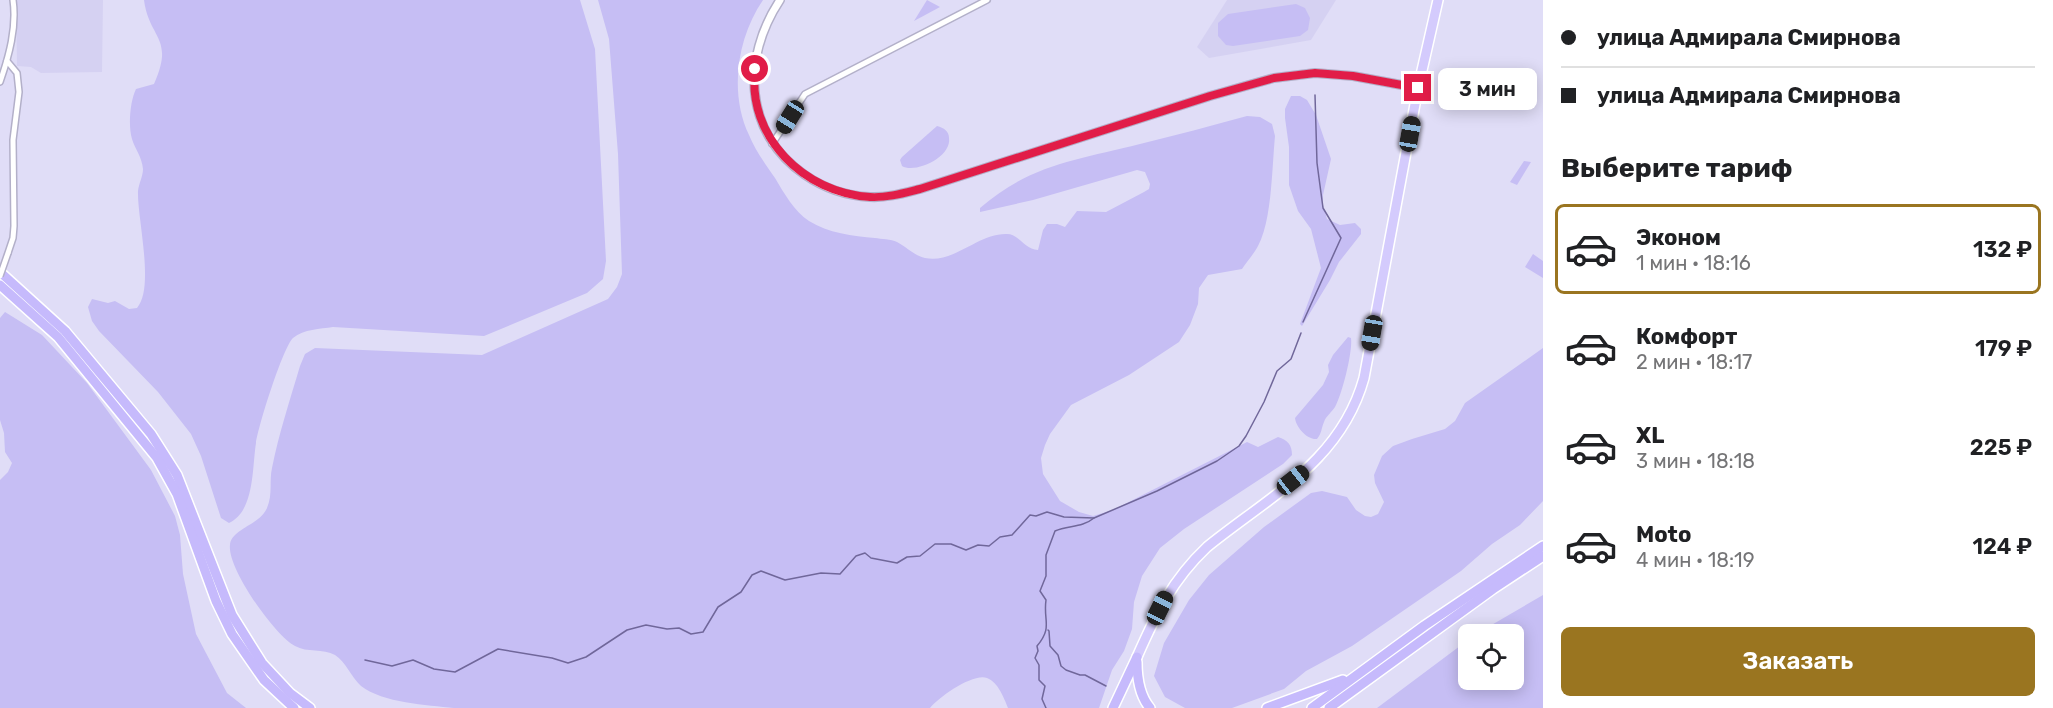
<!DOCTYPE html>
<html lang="ru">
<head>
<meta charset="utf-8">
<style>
	:root { --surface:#fff; --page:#f6f6f6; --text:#202124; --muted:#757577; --line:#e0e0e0; --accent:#9a7520 }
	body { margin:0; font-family:Rubik,sans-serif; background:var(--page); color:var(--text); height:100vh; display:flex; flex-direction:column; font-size:22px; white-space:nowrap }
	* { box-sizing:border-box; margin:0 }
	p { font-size:20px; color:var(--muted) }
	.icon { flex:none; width:33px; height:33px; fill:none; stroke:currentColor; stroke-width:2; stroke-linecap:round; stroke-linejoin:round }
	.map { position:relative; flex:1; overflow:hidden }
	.side { display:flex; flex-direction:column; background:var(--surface); width:510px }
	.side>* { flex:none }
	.hud { display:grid; align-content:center; height:132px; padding:0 18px; background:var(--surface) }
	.controls { position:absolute; left:1458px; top:624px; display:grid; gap:12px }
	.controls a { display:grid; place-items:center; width:66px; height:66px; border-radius:9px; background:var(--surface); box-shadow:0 3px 15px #0003; font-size:30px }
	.end { position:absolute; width:27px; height:27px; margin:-14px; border:8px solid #e11d48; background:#fff; box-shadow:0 0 0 3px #fff }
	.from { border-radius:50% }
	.bubble { position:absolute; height:42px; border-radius:9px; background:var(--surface); box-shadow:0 3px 15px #0003; font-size:20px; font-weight:600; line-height:42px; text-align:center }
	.car { position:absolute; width:18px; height:36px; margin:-18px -9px; border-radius:8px; box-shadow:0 0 4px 2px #0007; background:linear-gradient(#222 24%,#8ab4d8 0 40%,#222 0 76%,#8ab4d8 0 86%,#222 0) }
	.hud b { display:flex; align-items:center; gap:21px; height:57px; font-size:22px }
	.hud b+b { border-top:2px solid var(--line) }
	.hud i { width:15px; height:15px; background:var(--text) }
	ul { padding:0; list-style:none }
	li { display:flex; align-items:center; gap:18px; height:90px; margin:0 12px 9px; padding:0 6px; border:3px solid transparent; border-radius:9px }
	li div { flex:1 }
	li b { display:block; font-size:22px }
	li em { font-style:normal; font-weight:600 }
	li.active { border-color:var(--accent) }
	li>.icon { width:54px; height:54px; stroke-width:1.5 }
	h2 { padding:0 18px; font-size:27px; line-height:72px }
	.cta { display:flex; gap:12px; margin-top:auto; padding:12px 18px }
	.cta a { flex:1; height:69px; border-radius:9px; background:var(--accent); color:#fff; font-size:24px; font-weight:600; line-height:69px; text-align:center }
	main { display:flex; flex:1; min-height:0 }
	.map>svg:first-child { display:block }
	.built { fill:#d5d1f2 }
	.green { fill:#c6bef4 }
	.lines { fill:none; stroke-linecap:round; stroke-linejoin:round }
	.stream { stroke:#70679a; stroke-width:1.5 }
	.minor-casing { stroke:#b3b0c9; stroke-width:8 }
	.tertiary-casing { stroke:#b3b0c9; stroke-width:10 }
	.primary-casing { stroke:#fff; stroke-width:12 }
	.trunk-casing { stroke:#fff; stroke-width:12 }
	.minor { stroke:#fff; stroke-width:5 }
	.tertiary { stroke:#fff; stroke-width:7 }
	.primary { stroke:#d4cbfd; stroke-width:9 }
	.trunk { stroke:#c6bafc; stroke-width:9 }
	.minor-bridge-casing { stroke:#b3b0c9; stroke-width:8; stroke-linecap:butt }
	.minor-bridge { stroke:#fff; stroke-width:5 }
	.route { stroke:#e11d48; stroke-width:8 }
</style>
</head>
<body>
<main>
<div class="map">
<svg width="1543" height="708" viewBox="0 0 1543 708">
	<rect width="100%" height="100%" fill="#e0ddf7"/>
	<g class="built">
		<path d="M16,0H103L102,72L41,73L31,67L17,66Z"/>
		<path d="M1227,0H1336L1311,40L1209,58L1197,47Z"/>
	</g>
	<g class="green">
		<path d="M144,0H580L595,49L606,261L603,279L587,293L484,336L333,327C320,329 304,329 293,338C283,347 258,427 256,443C252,467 255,511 229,523L221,518L201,456L191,434L158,392L99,331L92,321L88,307L92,299L108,303L115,301L129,309L137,308C155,288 137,218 138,191C139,183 143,176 143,169C142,157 135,149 132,139C128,126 130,101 136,89L154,84C175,37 149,39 144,0Z"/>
		<path d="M598,0H763C737,38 729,93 749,135C755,150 766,165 775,178C784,193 794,211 809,221C828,233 853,236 875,238C881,239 891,239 897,242C907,247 913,255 925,258C954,264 978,233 1007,234C1019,234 1025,250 1038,250L1043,230L1047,224H1057L1065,227L1077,211L1106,212L1144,192L1149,189L1150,184L1145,172L1137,170L1033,200L980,212V208C1031,164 1077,160 1140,144C1176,135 1211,126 1247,116L1260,117L1272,124L1275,136C1272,167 1272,220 1258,246C1254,254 1247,261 1242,269L1208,275L1199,288L1198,304L1190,325L1179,342L1129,375L1071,405L1050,434L1045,445L1041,458L1043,474L1060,501L1079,512L1093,516L1113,510L1247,442L1258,447L1278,437C1288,440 1292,445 1292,455L1283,464L1184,529L1160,548L1142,576L1134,602L1132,629L1124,651L1112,670L1099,708H1008C1004,698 998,682 987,678C973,673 939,697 930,708H454C427,705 383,703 361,686C351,677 346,662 335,655C323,648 307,653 295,646C275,636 227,568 230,545C231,529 260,525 267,508C273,494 269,481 272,468C279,433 290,400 300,366L305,354L315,348L482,355L608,299L617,287L622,274L618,154L609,39Z"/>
		<path d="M927,0L940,7L914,21Z"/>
		<path d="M1296,4L1305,8L1310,18L1308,30L1300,36L1233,46L1226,45L1218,36V23L1228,14Z"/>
		<path d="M1291,96H1300L1307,100L1316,115L1331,159L1323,195V205L1327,219L1340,225L1355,223L1361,229V234L1339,262L1330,280L1302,326L1300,324L1321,268L1311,229L1298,211L1289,185V147L1285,118V109Z"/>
		<path d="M937,126C944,128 949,131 949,138C952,157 915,174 902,166L900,160L902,157Z"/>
		<path d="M1524,161L1531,162L1517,185L1510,182Z"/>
		<path d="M1533,254L1543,261V278L1525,267Z"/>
		<path d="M5,312L42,335L87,383L151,470L175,516L180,535L183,574L196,634L227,693L246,708H0V480L8,472L12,463L5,452L4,433L0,420V318Z"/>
		<path d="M1348,337L1351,338C1353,351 1342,395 1335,407C1332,412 1326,416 1324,422C1321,429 1322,433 1317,439C1307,440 1296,427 1295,418L1323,385L1329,372L1328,365L1333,355Z"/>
		<path d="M1543,348V501L1520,525L1492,544L1461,571L1352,646L1306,671L1284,689L1232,708H1185L1165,697L1154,676L1164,643L1189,600L1209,575L1264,527L1311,493L1322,491L1347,497L1356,510L1365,516L1371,517L1378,514L1384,502L1375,483L1374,475L1382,456L1393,446L1412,439L1445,429L1455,421L1465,403Z"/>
		<path d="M1543,595V708H1377L1468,640V680H1514V634H1476Z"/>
	</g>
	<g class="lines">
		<g class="stream">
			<path d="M1303,322L1341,238L1323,208L1317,163L1315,95"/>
			<path d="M1048,630L1049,631L1050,646L1058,655L1061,666L1066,670L1080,675H1085L1106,686"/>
			<path d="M365,660L392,666L413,660L434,669L455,672L498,649L552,658L568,663L586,657L627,630L646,625L667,629L679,628L691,634L703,632L718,607L741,592L752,575L761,571L785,580L821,573L840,574L856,556L865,553L871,558L897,563L907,557L920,556L935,544H951L966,550L978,545L989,546L1000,537L1012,535L1030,515L1036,516L1047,512L1064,517L1094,518"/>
			<path d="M1046,708L1042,699L1045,686L1039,680V665L1035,658L1038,651L1037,646C1053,627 1043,621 1046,600L1040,591L1046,576V555L1055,531C1068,525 1082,528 1094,518L1157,491L1217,461L1239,446L1246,436L1264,402L1277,371L1291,359L1301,333"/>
		</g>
		<g class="minor-casing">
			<g id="minor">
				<path d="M7,61L17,73L19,92L13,140L14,226L13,238L8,253"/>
				<path d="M0,82C9,56 17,27 13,0"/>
				<path d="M772,144L805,94L987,0"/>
			</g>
		</g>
		<g class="tertiary-casing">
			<path id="tertiary" d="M780,0C741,59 744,133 805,175C824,188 847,196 870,197C887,198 904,193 920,189L1210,96L1274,78L1315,73L1353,76L1418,88"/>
		</g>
		<g class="primary-casing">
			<path id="primary" d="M1137,657C1156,614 1172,580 1207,547C1270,496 1341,461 1364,378L1418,88L1438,0"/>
		</g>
		<g class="trunk-casing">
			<g id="trunk">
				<path d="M0,272L65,331L151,434L177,475L232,615L262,663L290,693L310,708"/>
				<path d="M0,285L58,337L157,458L177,494L216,601L232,634L264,680L294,708"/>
				<path d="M1137,662C1137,678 1140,696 1150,708"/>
				<path d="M1113,708L1137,657"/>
				<path d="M1267,708L1343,680"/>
				<path d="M1312,708L1424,626L1543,546"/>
				<path d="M1329,708L1493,589L1543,556"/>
			</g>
		</g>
		<use href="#minor" class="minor"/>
		<use href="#tertiary" class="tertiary"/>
		<use href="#primary" class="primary"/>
		<use href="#trunk" class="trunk"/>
		<g class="minor-bridge-casing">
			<path id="minor-bridge" d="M0,276L8,253"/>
		</g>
		<use href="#minor-bridge" class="minor-bridge"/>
	</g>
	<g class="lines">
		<path class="route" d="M755,69C747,137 804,193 870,197C887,198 904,193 920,189L1210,96L1274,78L1315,73L1353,76L1418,88"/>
	</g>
</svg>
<div class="controls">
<a><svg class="icon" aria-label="locate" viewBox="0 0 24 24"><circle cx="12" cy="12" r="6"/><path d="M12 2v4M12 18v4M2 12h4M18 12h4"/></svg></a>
</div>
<i class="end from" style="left:755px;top:69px"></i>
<i class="end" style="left:1418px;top:88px"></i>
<div class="bubble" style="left:1438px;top:68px;width:99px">3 мин</div>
<i class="car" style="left:790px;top:117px;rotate:212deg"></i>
<i class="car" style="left:1410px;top:134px;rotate:10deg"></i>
<i class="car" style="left:1372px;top:333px;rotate:190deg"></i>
<i class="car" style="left:1293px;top:480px;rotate:52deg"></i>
<i class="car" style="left:1160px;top:608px;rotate:26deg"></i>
</div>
<section class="side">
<div class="hud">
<b><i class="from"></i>улица Адмирала Смирнова</b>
<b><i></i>улица Адмирала Смирнова</b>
</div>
<h2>Выберите тариф</h2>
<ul>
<li class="active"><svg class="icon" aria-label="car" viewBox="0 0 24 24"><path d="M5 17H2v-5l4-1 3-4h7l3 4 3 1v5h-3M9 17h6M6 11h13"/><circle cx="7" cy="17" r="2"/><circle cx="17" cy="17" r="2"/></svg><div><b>Эконом</b><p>1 мин · 18:16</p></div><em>132 ₽</em></li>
<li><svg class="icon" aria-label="car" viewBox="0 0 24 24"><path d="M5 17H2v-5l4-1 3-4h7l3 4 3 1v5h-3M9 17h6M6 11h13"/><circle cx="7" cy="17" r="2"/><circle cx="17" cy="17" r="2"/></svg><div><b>Комфорт</b><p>2 мин · 18:17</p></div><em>179 ₽</em></li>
<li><svg class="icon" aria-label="car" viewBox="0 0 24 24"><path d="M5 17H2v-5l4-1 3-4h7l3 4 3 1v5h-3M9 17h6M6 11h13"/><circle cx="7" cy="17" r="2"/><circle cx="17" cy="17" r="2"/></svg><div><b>XL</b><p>3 мин · 18:18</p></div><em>225 ₽</em></li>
<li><svg class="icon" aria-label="car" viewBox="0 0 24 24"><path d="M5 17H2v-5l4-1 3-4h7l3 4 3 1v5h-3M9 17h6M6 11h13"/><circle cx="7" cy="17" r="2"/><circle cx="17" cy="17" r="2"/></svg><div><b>Moto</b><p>4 мин · 18:19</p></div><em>124 ₽</em></li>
</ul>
<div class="cta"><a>Заказать</a></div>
</section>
</main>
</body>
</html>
